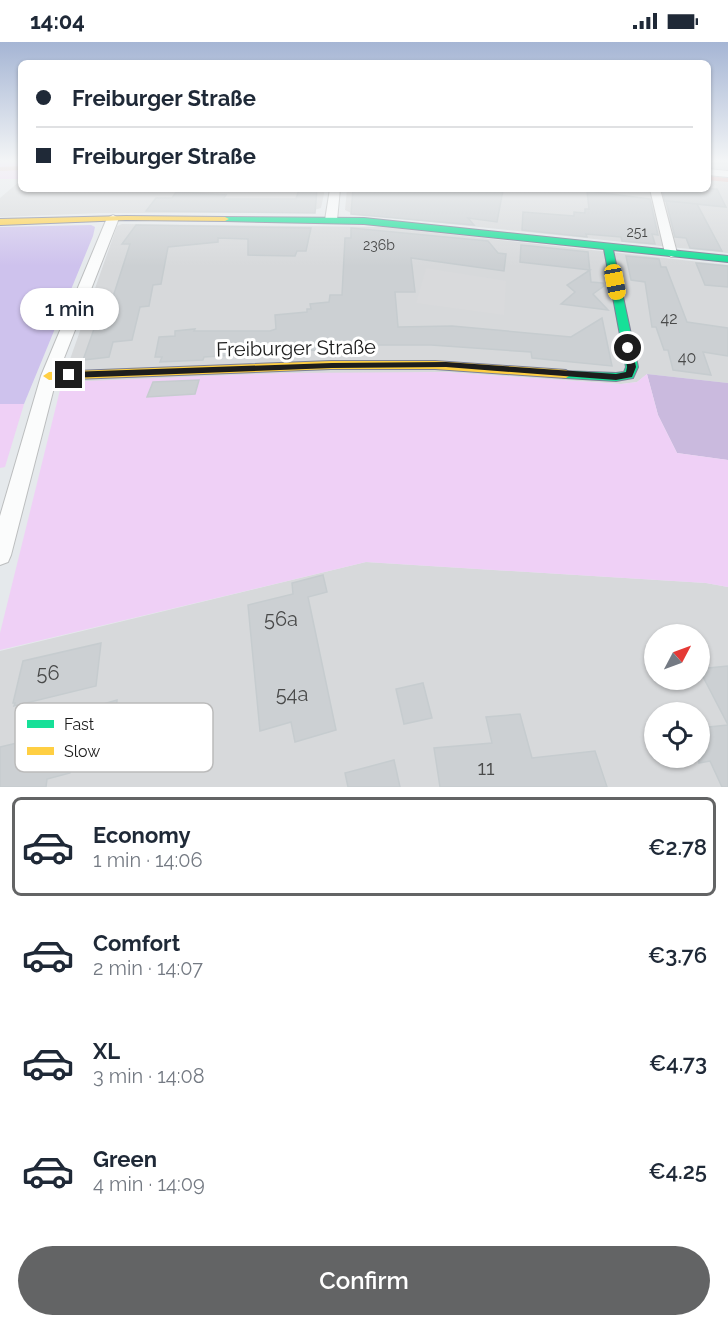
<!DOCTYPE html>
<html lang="en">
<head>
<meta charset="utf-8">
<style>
	:root { --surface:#fff; --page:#f6f6f7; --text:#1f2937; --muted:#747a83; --line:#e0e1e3; --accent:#636465 }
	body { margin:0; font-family:Raleway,sans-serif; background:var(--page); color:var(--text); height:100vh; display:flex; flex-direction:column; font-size:22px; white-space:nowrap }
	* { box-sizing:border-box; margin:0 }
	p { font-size:20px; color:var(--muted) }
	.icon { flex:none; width:33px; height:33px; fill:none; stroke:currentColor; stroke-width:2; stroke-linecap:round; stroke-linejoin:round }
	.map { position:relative; height:745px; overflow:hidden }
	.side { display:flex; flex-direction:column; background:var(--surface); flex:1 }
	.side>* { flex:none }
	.banner { position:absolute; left:18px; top:18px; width:693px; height:132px; border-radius:9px; box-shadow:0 2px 4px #0004; display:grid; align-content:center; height:132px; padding:0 18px; background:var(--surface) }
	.needle { width:39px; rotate:49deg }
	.tools { position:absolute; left:644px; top:582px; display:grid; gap:12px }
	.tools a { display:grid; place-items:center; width:66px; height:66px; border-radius:50%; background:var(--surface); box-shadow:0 2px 4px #0004; font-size:30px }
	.end { position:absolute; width:27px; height:27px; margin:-14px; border:8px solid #1d1d1d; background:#fff; box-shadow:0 0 0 3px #fff }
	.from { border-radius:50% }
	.bubble { position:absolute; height:42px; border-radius:21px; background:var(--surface); box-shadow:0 2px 4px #0004; font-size:20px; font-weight:600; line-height:42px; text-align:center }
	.car { position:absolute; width:18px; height:36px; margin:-18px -9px; border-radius:8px; box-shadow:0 0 4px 2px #0007; background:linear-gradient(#f5c518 24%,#345 0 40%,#f5c518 0 76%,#345 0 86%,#f5c518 0) }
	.banner b { display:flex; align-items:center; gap:21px; height:57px; font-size:22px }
	.banner b+b { border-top:2px solid var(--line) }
	.banner i { width:15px; height:15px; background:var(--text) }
	ul { padding:10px 0 0; list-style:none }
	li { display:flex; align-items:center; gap:18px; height:99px; margin:0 12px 9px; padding:0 6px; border:3px solid transparent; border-radius:9px }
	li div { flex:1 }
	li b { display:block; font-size:22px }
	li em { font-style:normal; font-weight:600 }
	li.active { border-color:var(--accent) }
	li>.icon { width:54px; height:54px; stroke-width:1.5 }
	.action { display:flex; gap:12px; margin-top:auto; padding:12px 18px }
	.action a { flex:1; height:69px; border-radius:36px; background:var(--accent); color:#fff; font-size:24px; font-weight:600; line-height:69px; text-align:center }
	.status { display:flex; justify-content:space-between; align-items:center; height:42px; padding:0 30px; background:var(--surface); direction:ltr }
	.status svg { height:16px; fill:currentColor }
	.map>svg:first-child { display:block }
	.residential { fill:#d7d9db; fill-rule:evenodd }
	.grass { fill:#cec2ed }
	.forest { fill:#cabade }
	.park { fill:#efd0f6 }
	.parking { fill:#d9dadc }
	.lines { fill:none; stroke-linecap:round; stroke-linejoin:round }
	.stream { stroke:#e2b7b5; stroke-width:4 }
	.building { fill:#ccd0d3; stroke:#c6cccf; stroke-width:1.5 }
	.street-casing { stroke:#bcbebf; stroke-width:2 }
	.fast-casing { stroke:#7c8097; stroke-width:2 }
	.slow-casing { stroke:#7c8097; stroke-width:2 }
	.street { fill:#fbfcfc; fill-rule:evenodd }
	.fast { fill:#16e098; fill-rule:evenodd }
	.slow { fill:#ffcf43; fill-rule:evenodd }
	.route { fill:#1d1d1d }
	.labels { text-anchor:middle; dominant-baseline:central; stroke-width:6; stroke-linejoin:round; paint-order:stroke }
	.far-number-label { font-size:14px; fill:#494a4a }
	.number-label { font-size:16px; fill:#494a4a }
	.street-label { font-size:20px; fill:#1d1d1d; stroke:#fff }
	.near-number-label { font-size:20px; fill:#494a4a }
	.key { fill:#fff; stroke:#bbb; stroke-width:1.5 }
	.key-label { font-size:16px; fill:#1d1d1d }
</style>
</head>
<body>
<div class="status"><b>14:04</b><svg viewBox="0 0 49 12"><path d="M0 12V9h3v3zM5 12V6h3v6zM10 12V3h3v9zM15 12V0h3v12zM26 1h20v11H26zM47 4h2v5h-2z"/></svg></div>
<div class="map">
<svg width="728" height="745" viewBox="0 0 728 745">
	<rect width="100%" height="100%" fill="#e5e9ec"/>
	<g class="residential">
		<path d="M708,119H728V211L353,172L345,168L347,147H708Z"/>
		<path d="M21,138V147H325L321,166L304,171H100L0,175V156Z"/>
		<path d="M122,182L382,185L728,223V341L647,332L637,340L621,342L445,330L62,340L117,184Z"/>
		<path d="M366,520L706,541L728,545V745H0V609ZM654,592H699V638H654ZM654,670H699V716H654Z"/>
	</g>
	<path class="grass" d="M91,183L95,185L93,194L24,362H0V185Z"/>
	<path class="forest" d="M647,332L728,341V418L677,411L658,373Z"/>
	<g class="park">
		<rect x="0" y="119" width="21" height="18"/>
		<path d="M445,330L621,342L637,340L647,332L658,373L677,411L728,418V545L706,541L366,520L0,608V591L62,340L283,331Z"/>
		<path d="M0,362H24L5,425L0,426Z"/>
	</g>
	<path class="parking" d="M426,226L506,239L504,273L416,261Z"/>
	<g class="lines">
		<g class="stream">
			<path d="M0,127L21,126"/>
			<path d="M708,136L728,138"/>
		</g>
	</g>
	<g class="building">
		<path d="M299,147H317L315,171L146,169L156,156H172L176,150L226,153L223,157H296Z"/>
		<path d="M353,147H498L503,148L497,180L468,176L474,183L351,172Z"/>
		<path d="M662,147H717L726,165L665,159Z"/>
		<path d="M587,149L650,157L658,193L652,192L655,202L622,199L621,195L586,192L587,195L522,188L523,170L574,174V170L585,171V167H589Z"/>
		<path d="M666,159L697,162L722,209L690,206L686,196L675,195Z"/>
		<path d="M136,183L311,186L306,209H297L295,214L248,213V197L218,196V200L168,205L161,242L153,243L149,264L140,265L132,298L113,300L109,315L83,318L94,287L103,286L130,202H122Z"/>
		<path d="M351,186L488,199L498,211L506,212L504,229L411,216L415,250H395L398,285L452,284L571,295L602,276L612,324L532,316L531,310L431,303H319V308L295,309V304L236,309V313L204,315L203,318L160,320L162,315H155L159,295L175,294V289L195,287L194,289H270L276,287L275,273L307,270V267H311L310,262L329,260L330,253H342L345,196H351Z"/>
		<path d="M521,203L588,210L591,240L603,241L604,244L593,252L608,268L561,262L575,250L567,243L590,228L520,220Z"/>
		<path d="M626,214L659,217L661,225H666L687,280L728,286V314L703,310L711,333L673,328L668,308H664L656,285H652L645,240L631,238Z"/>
		<path d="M696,221L728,224V245L705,243Z"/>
		<path d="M199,338L195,352L147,355L153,340Z"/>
		<path d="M323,533L327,550L308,555L336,688L295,700L291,680L260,689L248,563L293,552L292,541Z"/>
		<path d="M101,601L96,644L14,664L15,661H13L23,619Z"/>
		<path d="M728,624V745H722L710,719L699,721V686L728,683L699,627Z"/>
		<path d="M423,641L432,676L404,682L396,647Z"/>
		<path d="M117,658L116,677L87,685L89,666Z"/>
		<path d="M520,672L532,716L595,709L607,745H440L434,706L492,701L486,675Z"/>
		<path d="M76,687L70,731L47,737L46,745H0V705Z"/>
		<path d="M394,718L400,745H348L345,731Z"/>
	</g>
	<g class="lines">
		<g class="street-casing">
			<g id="street">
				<path d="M708,127L728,129V135L708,133Z"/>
				<path d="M330,147H340L337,178L331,181L325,178Z"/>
				<path d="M650,147H660L677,211L675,214L671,215L665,211Z"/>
				<path d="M113,173L119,176L57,334L11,513L8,520L0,523V474L41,334L107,176Z"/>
			</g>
		</g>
		<g class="fast-casing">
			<path id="fast" d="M222,175L364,176L728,214V220L613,208L638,325L633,336L616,339L566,336L562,335L560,332L562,329L616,331L624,330L626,325L604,207L364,182L225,179H222Z"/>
		</g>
		<g class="slow-casing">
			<g id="slow">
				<path d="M126,174L225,175L229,177L225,179L126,178L0,183V177Z"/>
				<path d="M331,319H435L566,328L572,332L566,336L435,327H331L49,338L43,334L49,330Z"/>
			</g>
		</g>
		<use href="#street" class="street"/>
		<use href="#fast" class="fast"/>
		<use href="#slow" class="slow"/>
	</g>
	<linearGradient id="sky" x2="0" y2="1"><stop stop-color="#a5b5d4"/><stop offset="0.53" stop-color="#f3f5f6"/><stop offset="1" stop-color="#f3f5f6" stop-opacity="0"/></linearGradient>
	<rect width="728" height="224" fill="url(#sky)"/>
	<path class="route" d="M628,303L632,306L636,325L632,335L616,338L446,325L332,326L69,336L65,333L69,330L332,321L446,320L616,332L626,330L627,325L624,306Z"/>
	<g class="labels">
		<g class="far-number-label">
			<text x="637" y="190">251</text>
			<text x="379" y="203">236b</text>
		</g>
		<g class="number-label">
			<text x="669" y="276">42</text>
			<text x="687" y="315">40</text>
		</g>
		<g class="street-label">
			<text transform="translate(296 306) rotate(-1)">Freiburger Straße</text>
		</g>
		<g class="near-number-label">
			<text x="281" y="577">56a</text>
			<text x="48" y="631">56</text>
			<text x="292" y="652">54a</text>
			<text x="486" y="726">11</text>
		</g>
	</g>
	<rect x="15" y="661" width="198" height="69" rx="9" class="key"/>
	<rect x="27" y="678" width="27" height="8" fill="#16e098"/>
	<rect x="27" y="705" width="27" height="8" fill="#ffcf43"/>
	<g class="key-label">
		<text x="64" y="688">Fast</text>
		<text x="64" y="715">Slow</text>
	</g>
</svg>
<div class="tools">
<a><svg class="needle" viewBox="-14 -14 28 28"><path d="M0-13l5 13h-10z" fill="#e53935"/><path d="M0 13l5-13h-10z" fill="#747a83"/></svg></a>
<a><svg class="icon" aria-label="locate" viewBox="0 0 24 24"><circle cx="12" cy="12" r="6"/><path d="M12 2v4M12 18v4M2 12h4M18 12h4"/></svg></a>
</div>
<i class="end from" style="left:628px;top:306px"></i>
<i class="end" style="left:69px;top:333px"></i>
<div class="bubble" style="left:20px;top:246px;width:99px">1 min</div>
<i class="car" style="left:615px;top:240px;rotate:169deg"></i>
<div class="banner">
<b><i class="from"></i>Freiburger Straße</b>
<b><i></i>Freiburger Straße</b>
</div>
</div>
<section class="side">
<ul>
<li class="active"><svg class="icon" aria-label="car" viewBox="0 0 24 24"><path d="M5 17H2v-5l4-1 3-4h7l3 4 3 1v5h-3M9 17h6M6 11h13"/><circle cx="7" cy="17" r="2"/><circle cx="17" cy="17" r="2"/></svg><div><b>Economy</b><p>1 min · 14:06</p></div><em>€2.78</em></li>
<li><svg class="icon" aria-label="car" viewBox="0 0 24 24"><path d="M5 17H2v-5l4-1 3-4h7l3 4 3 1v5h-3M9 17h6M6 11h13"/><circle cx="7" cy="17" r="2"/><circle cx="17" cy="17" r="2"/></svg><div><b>Comfort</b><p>2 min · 14:07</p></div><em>€3.76</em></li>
<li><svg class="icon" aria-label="car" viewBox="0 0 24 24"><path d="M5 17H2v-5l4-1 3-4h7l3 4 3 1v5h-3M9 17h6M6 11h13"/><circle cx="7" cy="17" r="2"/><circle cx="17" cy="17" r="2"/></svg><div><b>XL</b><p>3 min · 14:08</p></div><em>€4.73</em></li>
<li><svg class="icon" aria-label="car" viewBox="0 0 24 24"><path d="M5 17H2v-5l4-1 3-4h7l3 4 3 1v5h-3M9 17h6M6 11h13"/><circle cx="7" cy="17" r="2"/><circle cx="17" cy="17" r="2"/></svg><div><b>Green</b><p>4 min · 14:09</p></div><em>€4.25</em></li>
</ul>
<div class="action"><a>Confirm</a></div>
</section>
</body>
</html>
